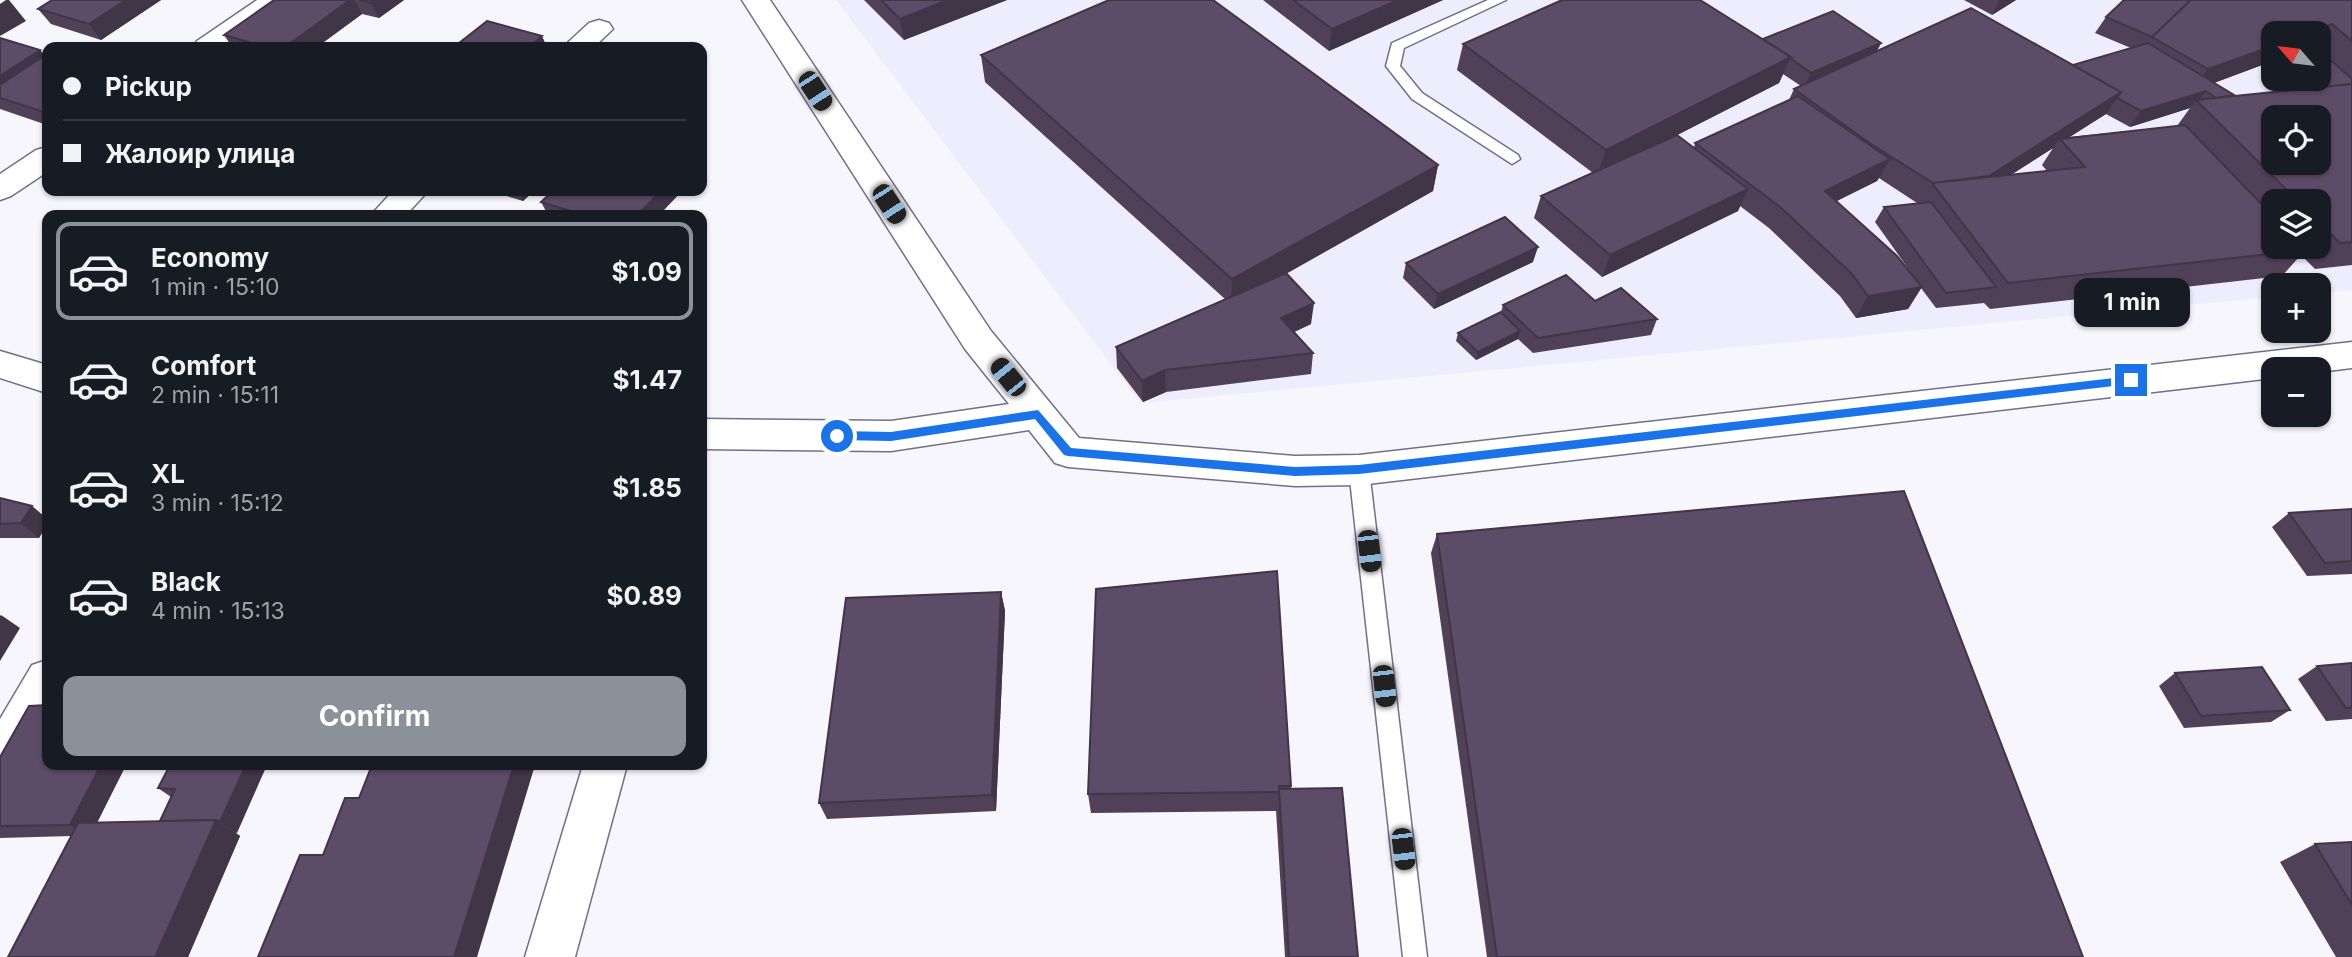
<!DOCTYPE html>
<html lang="en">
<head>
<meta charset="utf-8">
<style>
	:root { --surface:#171b24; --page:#20242c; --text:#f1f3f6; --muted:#9ea1a6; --line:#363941; --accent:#8c9099 }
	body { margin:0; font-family:Inter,sans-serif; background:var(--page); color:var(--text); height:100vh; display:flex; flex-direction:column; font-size:26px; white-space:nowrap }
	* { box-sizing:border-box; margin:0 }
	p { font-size:23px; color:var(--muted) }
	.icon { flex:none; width:38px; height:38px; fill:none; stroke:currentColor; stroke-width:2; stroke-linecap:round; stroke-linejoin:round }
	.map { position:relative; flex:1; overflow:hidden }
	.sheet { position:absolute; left:42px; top:210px; width:665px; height:560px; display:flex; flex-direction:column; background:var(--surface); border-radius:14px; box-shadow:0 2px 5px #0004 }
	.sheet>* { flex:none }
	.guide { position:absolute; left:42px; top:42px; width:665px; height:154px; border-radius:14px; box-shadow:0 2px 5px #0004; display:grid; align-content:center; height:154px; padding:0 21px; background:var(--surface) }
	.needle { width:46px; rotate:298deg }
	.controls { position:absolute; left:2261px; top:21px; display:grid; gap:14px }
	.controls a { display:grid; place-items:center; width:70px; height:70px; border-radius:14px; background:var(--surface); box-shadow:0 2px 5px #0004; font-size:35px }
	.end { position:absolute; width:32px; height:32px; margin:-16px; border:9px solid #1a73e8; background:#fff; box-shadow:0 0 0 4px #fff }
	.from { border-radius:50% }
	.bubble { position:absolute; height:49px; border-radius:14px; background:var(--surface); box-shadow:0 2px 5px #0004; font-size:23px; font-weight:700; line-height:49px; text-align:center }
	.car { position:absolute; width:21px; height:42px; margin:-21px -10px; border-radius:9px; box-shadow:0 0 5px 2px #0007; background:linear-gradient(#222 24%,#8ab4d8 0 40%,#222 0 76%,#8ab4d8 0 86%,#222 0) }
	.guide b { display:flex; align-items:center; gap:24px; height:66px; font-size:26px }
	.guide b+b { border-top:2px solid var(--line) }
	.guide i { width:18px; height:18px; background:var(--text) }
	ul { padding:12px 0 0; list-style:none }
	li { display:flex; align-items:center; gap:21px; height:98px; margin:0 14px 10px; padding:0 7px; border:4px solid transparent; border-radius:14px }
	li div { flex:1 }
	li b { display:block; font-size:26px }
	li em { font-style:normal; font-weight:700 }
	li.selected { border-color:var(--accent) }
	li>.icon { width:63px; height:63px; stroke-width:1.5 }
	.button { display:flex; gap:14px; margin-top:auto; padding:14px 21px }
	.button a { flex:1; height:80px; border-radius:14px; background:var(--accent); color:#fff; font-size:28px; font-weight:700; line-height:80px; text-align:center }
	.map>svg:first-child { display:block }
	.built { fill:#eeedfd; fill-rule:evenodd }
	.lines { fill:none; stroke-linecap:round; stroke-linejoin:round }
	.service-casing { stroke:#716f8c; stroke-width:3 }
	.minor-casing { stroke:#716f8c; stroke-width:3 }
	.service { fill:#fff; fill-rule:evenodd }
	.minor { fill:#fff; fill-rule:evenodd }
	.wall { fill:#504159; fill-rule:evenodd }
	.shaded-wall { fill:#413548 }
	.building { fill:#5d4c67; stroke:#413548; stroke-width:2; fill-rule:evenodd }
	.route { fill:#1a73e8 }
</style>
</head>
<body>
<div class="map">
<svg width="2352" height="957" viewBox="0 0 2352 957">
	<rect width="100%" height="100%" fill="#f6f6fc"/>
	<path class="built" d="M836,0H2352V290L2319,293V285H2273V297L1140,403ZM2273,33H2319V79H2273ZM2273,117H2319V163H2273ZM2273,201H2319V247H2273Z"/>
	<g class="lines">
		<g class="service-casing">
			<g id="service">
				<path d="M1488,0H1506L1404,48L1400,66L1422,93L1518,155L1520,159L1512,164L1412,99L1386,66L1392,43Z"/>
				<path d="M1359,462L1366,465L1369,470L1427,957H1403L1349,470L1352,465Z"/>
			</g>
		</g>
		<g class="minor-casing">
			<g id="minor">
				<path d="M257,0H290L286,6L226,47H193L197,41Z"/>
				<path d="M742,0H770L991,331L1079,438L1295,456L1359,455L2352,342V368L2319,372V369H2273V378L1359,485L1295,486L1068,467L1055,463L1029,430L891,451L702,449V419L891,421L1009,404L965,349Z"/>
				<path d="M599,20L609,23L613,29L594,47H563L589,23Z"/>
				<path d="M47,147V172L11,196L0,200V174L36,150Z"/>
				<path d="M393,191H428L406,215H371Z"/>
				<path d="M0,351L47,365V393L0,378Z"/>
				<path d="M47,660V719L16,775L0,781V719L32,665Z"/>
				<path d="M583,765H627L575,957H525Z"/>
			</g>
		</g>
		<use href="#service" class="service"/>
		<use href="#minor" class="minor"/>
	</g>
	<g class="wall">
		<path d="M52,0H161L101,40L51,24L38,9Z"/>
		<path d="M274,0H404L379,18L362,14L317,47H232L224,35Z"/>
		<path d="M864,0H1007L904,40Z"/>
		<path d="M1263,0H1443L1329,51Z"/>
		<path d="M1964,0H2016L1992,15Z"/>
		<path d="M2352,0V79L2319,50V33H2273V76L2262,65L2214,83L2233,96L2290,91L2277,79H2352V265L2315,269L2301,255L2282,276L1990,309L1984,303L1936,308L1921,288L1908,309L1856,318L1840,296L1769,228L1740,206L1738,211L1602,277L1534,218L1541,196L1593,173L1457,70L1463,44L1763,40L1881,43L1877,51L2073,65L2131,48L2095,33L2106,17ZM1783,74L1801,86L1794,89L1789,100L1695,143L1694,148L1677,135L1779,83ZM2190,108L2177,126L2069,137L2106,114L2130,127ZM2053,148L2042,165L2047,171L2010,175ZM1879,178L1917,203L1884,207L1875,222L1917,281L1836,201L1877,181ZM2273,201H2319V247H2273Z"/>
		<path d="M0,38L45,56L47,54V125L0,109Z"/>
		<path d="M981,55L1438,165L1433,191L1286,273L1311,324L1294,332L1313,353L1311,374L1166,392L1143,402L1117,368L1116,347L1225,299L985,82Z"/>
		<path d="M490,191H534L523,201Z"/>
		<path d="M682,191L659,215H548L541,202Z"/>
		<path d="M1533,262L1434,309L1403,278L1406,263Z"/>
		<path d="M1595,301L1657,319L1651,335L1533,353L1518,339L1476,360L1456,341L1458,333L1501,312L1503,305Z"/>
		<path d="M0,498L32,506L47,519V524L39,538H0Z"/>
		<path d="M2352,509V574L2307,576L2272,527L2289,513Z"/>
		<path d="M1437,534L2083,957H1487L1431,553Z"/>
		<path d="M1001,592L1005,611L996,811L827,819L819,803Z"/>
		<path d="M2352,663V719L2326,721L2298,679L2317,666Z"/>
		<path d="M2175,673L2290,710L2271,722L2184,728L2159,686Z"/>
		<path d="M0,757L47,765H126L97,823L160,821L171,797L158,788L170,765L237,833H236L240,836L188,957H8L71,836L0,838Z"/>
		<path d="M1291,786V789L1358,957H1285L1276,810V811L1091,813L1088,794Z"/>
		<path d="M2352,842V957H2336L2280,862L2315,844Z"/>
	</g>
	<g class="shaded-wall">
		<path d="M6,0H9L26,21L0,36V4Z"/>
		<path d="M126,0H161L101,40L89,24Z"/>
		<path d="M350,0H354L362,14L317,47H285Z"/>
		<path d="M374,0H404L379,18L370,3Z"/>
		<path d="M948,0H1007L904,40L900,19Z"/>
		<path d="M1398,0H1443L1329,51L1332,29Z"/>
		<path d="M2000,0H2016L1992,15Z"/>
		<path d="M2332,24L2319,41V33H2308Z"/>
		<path d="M542,36L547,47H529Z"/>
		<path d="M1881,43L1873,58L1804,88L1811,73Z"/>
		<path d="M2273,46V51L2262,65L2192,91L2208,69Z"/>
		<path d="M40,50L47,58L0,98V76Z"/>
		<path d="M1791,57L1779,83L1597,176L1606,150Z"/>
		<path d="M2206,91L2198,102L2196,100L2190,108L2130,127L2141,111Z"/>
		<path d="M2121,92L2106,114L2062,142L2060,139L2053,148L1975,198L1989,176Z"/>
		<path d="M1890,159L1877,181L1813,213L1825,191Z"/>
		<path d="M1438,165L1433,191L1231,305L1232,279Z"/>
		<path d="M1748,189L1738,211L1602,277L1610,255Z"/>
		<path d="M518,191H534L523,201Z"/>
		<path d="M661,191H682L659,215H637Z"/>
		<path d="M1538,247L1533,262L1434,309L1438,294Z"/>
		<path d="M1922,287L1908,309L1856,318L1868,296Z"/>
		<path d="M1314,303L1311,324L1279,339L1281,318Z"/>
		<path d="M1520,331L1518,339L1476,360L1478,352Z"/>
		<path d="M1165,370L1166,392L1143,402L1142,381Z"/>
		<path d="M32,506L47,519V524L39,538L21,523Z"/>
		<path d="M1001,592L1005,611L996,811L992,795Z"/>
		<path d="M1,615L20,628L0,661V616Z"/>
		<path d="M101,765H126L90,836L70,825Z"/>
		<path d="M246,765H267L237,833L220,822Z"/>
		<path d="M514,765H535L477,957H454Z"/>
		<path d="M216,820L240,836L188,957H155Z"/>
	</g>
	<g class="building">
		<path d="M52,0H126L89,24L38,9Z"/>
		<path d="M274,0H350L285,47H266L224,35Z"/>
		<path d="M360,0H374L370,3Z"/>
		<path d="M881,0H948L900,19Z"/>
		<path d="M1109,0H1213L1438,165L1232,279L981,55Z"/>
		<path d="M1293,0H1398L1332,29Z"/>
		<path d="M1562,0H1700L1791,57L1606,150L1463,44Z"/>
		<path d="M2124,0H2191L2152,37L2106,17Z"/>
		<path d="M2191,0H2352V41L2332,24L2308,33H2273V46L2208,69L2152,37Z"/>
		<path d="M1971,8L2121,92L1989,176L1933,183L1871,144L1794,89Z"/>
		<path d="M1833,11L1881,43L1811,73L1789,57H1791L1763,39Z"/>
		<path d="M487,21L542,36L529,47H454Z"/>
		<path d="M0,38L40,50L0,76Z"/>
		<path d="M2148,43L2234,95L2216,98L2206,91L2141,111L2117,98L2121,92L2073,65Z"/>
		<path d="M2319,50L2352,79V84L2317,88L2307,79H2319Z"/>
		<path d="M47,54V113L0,98V85Z"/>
		<path d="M2352,84V242L2340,243L2319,222V201H2298L2196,100ZM2273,117H2319V163H2273Z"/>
		<path d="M1798,96L1890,159L1825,191L1897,256L1922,287L1868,296L1852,274L1779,206L1695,143Z"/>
		<path d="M2185,125L2273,216V247H2304L2306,250L2008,283L1932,183L2085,167L2060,139Z"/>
		<path d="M1677,135L1748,189L1610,255L1541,196Z"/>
		<path d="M553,191H661L637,215H584L541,202Z"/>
		<path d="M1931,202L1996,287L1946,293L1884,207Z"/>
		<path d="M1505,217L1538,247L1438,294L1406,263Z"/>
		<path d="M1286,273L1314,303L1281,318L1313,353L1165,370L1142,381L1116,347Z"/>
		<path d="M1566,275L1595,301L1621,288L1657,319L1538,338L1503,305Z"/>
		<path d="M1501,312L1520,331L1478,352L1458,333Z"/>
		<path d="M1904,491L2083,957H1497L1437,534Z"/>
		<path d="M0,498L32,506L21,523L0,524Z"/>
		<path d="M2352,509V561L2325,563L2289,513Z"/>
		<path d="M1277,571L1291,786H1279V792L1088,794L1096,589Z"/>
		<path d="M1001,592L992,795L819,803L846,598Z"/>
		<path d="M2352,663V708H2346L2317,666Z"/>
		<path d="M2262,667L2290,710L2201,716L2175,673Z"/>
		<path d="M47,705V765H101L70,825L0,826V757L29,706Z"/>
		<path d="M170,765H246L220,822L216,820L160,821L175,789L158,788Z"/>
		<path d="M372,765H514L454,957H258L300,855H323L345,798H359Z"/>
		<path d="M1342,788L1358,957H1289L1279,789Z"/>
		<path d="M216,820L155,957H8L78,823Z"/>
		<path d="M2352,842V905L2315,844Z"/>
	</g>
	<path class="route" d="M2131,376L2137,380L2131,384L1359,474L1295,476L1068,456L1064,455L1035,419L891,441L837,440L832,436L837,431L891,432L1038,410L1071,448L1295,467L1359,465Z"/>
</svg>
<div class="controls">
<a><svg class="needle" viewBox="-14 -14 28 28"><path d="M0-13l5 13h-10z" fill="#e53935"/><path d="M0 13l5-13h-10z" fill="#9ea1a6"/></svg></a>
<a><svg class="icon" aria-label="locate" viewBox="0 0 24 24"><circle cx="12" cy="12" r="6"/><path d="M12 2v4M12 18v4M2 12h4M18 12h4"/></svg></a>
<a><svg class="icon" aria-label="layers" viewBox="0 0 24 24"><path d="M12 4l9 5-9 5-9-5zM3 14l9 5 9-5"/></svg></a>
<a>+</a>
<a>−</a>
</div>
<i class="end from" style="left:837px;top:436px"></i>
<i class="end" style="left:2131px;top:380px"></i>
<div class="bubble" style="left:2074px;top:278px;width:116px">1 min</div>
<i class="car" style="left:815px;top:91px;rotate:147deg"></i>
<i class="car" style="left:889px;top:204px;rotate:147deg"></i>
<i class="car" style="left:1008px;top:377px;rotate:321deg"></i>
<i class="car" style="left:1369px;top:551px;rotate:173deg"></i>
<i class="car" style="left:1384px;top:686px;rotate:174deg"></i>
<i class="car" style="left:1403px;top:849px;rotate:173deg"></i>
<div class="guide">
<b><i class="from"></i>Pickup</b>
<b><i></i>Жалоир улица</b>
</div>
<section class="sheet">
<ul>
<li class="selected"><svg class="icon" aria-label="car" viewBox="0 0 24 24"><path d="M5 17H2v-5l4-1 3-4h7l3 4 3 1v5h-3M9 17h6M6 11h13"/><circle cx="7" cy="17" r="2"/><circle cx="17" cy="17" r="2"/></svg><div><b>Economy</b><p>1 min · 15:10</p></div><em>$1.09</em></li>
<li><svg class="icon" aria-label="car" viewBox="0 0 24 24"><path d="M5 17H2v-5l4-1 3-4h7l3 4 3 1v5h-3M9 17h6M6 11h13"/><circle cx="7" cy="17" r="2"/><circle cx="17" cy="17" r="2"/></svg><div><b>Comfort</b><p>2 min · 15:11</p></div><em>$1.47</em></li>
<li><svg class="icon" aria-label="car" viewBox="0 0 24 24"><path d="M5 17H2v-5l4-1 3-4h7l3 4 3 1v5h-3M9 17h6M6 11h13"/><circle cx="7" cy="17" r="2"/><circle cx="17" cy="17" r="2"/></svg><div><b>XL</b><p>3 min · 15:12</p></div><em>$1.85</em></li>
<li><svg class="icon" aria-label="car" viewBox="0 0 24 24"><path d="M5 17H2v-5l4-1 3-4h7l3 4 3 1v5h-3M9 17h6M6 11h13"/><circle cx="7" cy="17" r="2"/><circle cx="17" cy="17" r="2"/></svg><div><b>Black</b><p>4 min · 15:13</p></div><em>$0.89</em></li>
</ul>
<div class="button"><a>Confirm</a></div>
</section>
</div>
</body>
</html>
